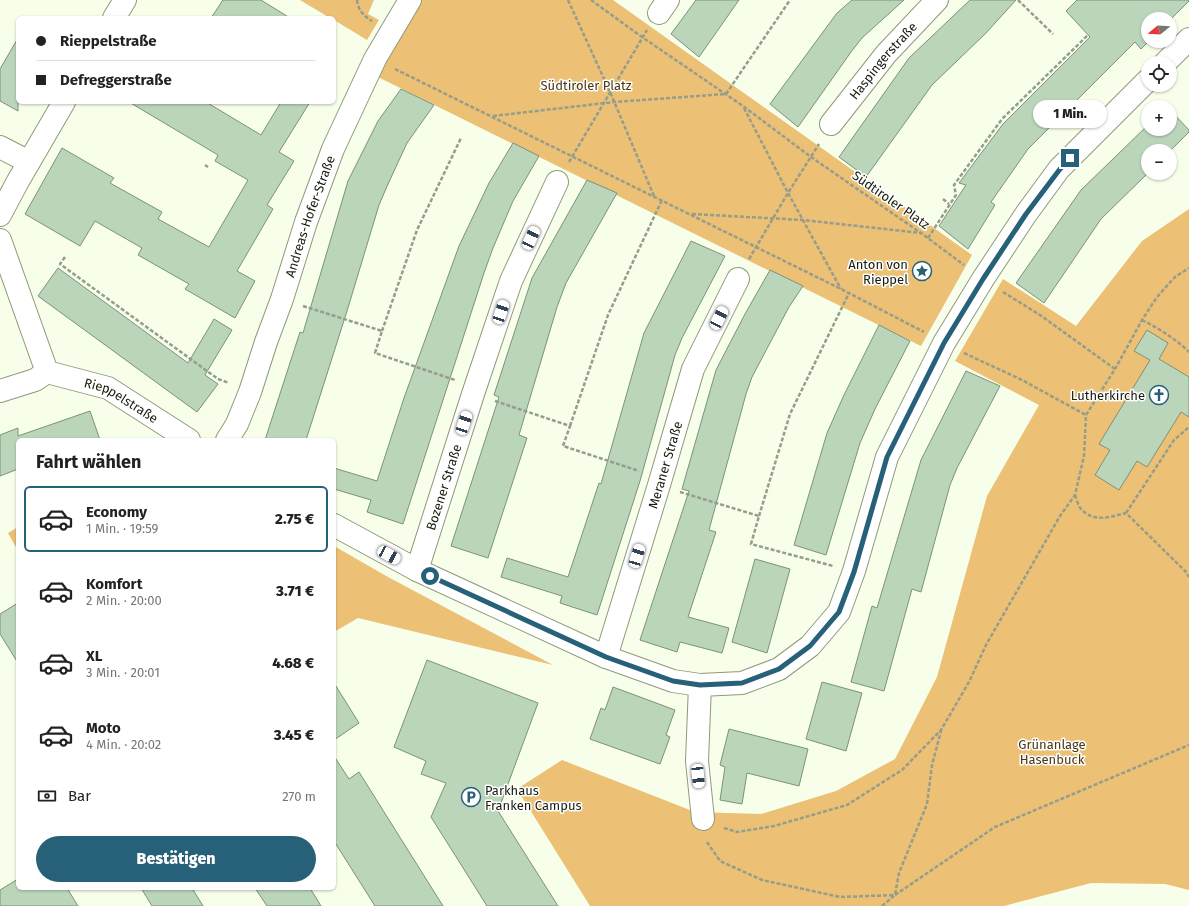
<!DOCTYPE html>
<html lang="de">
<head>
<meta charset="utf-8">
<style>
	:root { --surface:#fff; --page:#f6f6f6; --text:#222; --muted:#767676; --line:#e0e0e0; --accent:#276079 }
	body { margin:0; font-family:"Fira Sans",sans-serif; background:var(--page); color:var(--text); height:100vh; display:flex; flex-direction:column; font-size:15px; white-space:nowrap }
	* { box-sizing:border-box; margin:0 }
	p { font-size:13px; color:var(--muted) }
	.icon { flex:none; width:22px; height:22px; fill:none; stroke:currentColor; stroke-width:2; stroke-linecap:round; stroke-linejoin:round }
	.map { position:relative; flex:1; overflow:hidden }
	.side { position:absolute; left:16px; top:438px; width:320px; height:452px; display:flex; flex-direction:column; background:var(--surface); border-radius:6px; box-shadow:0 1px 3px #0004 }
	.side>* { flex:none }
	.banner { position:absolute; left:16px; top:16px; width:320px; height:88px; border-radius:6px; box-shadow:0 1px 3px #0004; display:grid; align-content:center; height:88px; padding:0 20px; background:var(--surface) }
	.needle { width:26px; rotate:252deg }
	.controls { position:absolute; left:1141px; top:12px; display:grid; gap:8px }
	.controls a { display:grid; place-items:center; width:36px; height:36px; border-radius:50%; background:var(--surface); box-shadow:0 1px 3px #0004; font-size:20px }
	.end { position:absolute; width:18px; height:18px; margin:-9px; border:5px solid #276079; background:#fff; box-shadow:0 0 0 2px #fff }
	.from { border-radius:50% }
	.bubble { position:absolute; height:28px; border-radius:14px; background:var(--surface); box-shadow:0 1px 3px #0004; font-size:13px; font-weight:800; line-height:28px; text-align:center }
	.car { position:absolute; width:12px; height:24px; margin:-12px -6px; border-radius:5px; box-shadow:0 0 3px 1px #0007; background:linear-gradient(#fff 24%,#345 0 40%,#fff 0 76%,#345 0 86%,#fff 0) }
	.banner b { display:flex; align-items:center; gap:14px; height:38px; font-size:15px }
	.banner b+b { border-top:1px solid var(--line) }
	.banner i { width:10px; height:10px; background:var(--text) }
	ul { padding:0; list-style:none }
	li { display:flex; align-items:center; gap:12px; height:66px; margin:0 8px 6px; padding:0 12px; border:2px solid transparent; border-radius:6px }
	li div { flex:1 }
	li b { display:block; font-size:15px }
	li em { font-style:normal; font-weight:800 }
	li.selected { border-color:var(--accent) }
	li>.icon { width:36px; height:36px; stroke-width:1.5 }
	h2 { padding:0 20px; font-size:18px; line-height:48px }
	.pay { display:flex; align-items:center; gap:10px; height:44px; padding:0 20px; font-size:15px }
	.pay p { margin-inline-start:auto }
	.button { display:flex; gap:8px; margin-top:auto; padding:8px 20px }
	.button a { flex:1; height:46px; border-radius:24px; background:var(--accent); color:#fff; font-size:16px; font-weight:800; line-height:46px; text-align:center }
	.map>svg:first-child { display:block }
	.green { fill:#ecc075 }
	.building { fill:#bbd5ba; stroke:#7a937a }
	.lines { fill:none; stroke-linecap:round; stroke-linejoin:round }
	.minor-casing { stroke:#8f9a7a; stroke-width:24 }
	.path { stroke:#969d8b; stroke-width:2.5; stroke-dasharray:4 2; stroke-linecap:butt }
	.minor { stroke:#fff; stroke-width:22 }
	.route { stroke:#276079; stroke-width:5 }
	.labels { text-anchor:middle; dominant-baseline:central; stroke-width:3; stroke-linejoin:round; paint-order:stroke }
	.street-label { font-size:13px; fill:#181d10; stroke:#fff }
	.park-label { font-size:13px; fill:#493715; stroke:#fff }
	.poi-label { font-size:13px; fill:#181d10; stroke:#fff; text-anchor:end }
</style>
</head>
<body>
<div class="map">
<svg width="1189" height="906" viewBox="0 0 1189 906">
	<rect width="100%" height="100%" fill="#f7fee9"/>
	<g class="green">
		<path d="M300,0H374L368,14L379,20L367,40L334,20V18H330Z"/>
		<path d="M420,0H613L972,255L921,346L376,76Z"/>
		<path d="M1189,209V890L1165,884L1091,883L1004,906H590L517,789L562,760L695,812L761,814L836,791L895,759L937,677L987,496L1039,405L955,361L1003,279L1076,326L1142,241Z"/>
		<path d="M18,527V551L8,533Z"/>
		<path d="M334,546L388,577L553,665L358,618L334,632Z"/>
	</g>
	<g class="building">
		<path d="M223,0H261L290,18H211Z"/>
		<path d="M696,0H739L699,57L671,34Z"/>
		<path d="M852,0H904L862,38L851,52L798,127L770,104L837,13Z"/>
		<path d="M970,0H1016L986,33L932,85L866,177L839,157L909,58Z"/>
		<path d="M1077,0H1189V1L1170,20V19H1148V41H1149L1141,49L1135,42L1028,149L991,202L995,205L968,249L939,226L966,185L959,183L1003,124L1090,37L1066,11Z"/>
		<path d="M18,38V111L0,101V69Z"/>
		<path d="M401,89L434,105L407,143L388,184L379,205L347,311L306,440H265L300,332L303,333L348,181L378,121Z"/>
		<path d="M129,102H206L261,135L281,102H310L279,152L294,161L267,205L273,209L237,271L255,281L235,318L185,289L189,284L138,255L142,248L95,221L80,246L25,214L62,148L114,178L110,183L162,212L158,219L209,247L248,180L215,161L218,155Z"/>
		<path d="M1170,110L1189,130V132L1170,151H1148V173L1101,219L1044,303L1016,283L1081,190L1148,125V129H1170Z"/>
		<path d="M513,143L539,156L513,201L493,248L484,273L403,524L367,512L371,500L334,489V468L377,481L404,398L459,246L489,183Z"/>
		<path d="M587,180L617,193L566,283L557,307L519,435L527,438L488,558L451,546L499,397L494,395L532,278Z"/>
		<path d="M691,241L725,256L682,338L675,355L640,481L597,615L560,603L562,596L501,577L507,558L568,577L599,483L601,484L644,333Z"/>
		<path d="M58,268L188,363L214,319L232,330L205,375L218,384L197,412L38,296Z"/>
		<path d="M770,270L803,286L789,307L752,377L746,394L709,530L716,532L688,617L729,628L722,653L680,642L677,652L640,640L689,491L682,489L716,370L745,314Z"/>
		<path d="M879,325L910,341L875,409L860,443L826,555L794,545L827,433L844,395Z"/>
		<path d="M1147,330L1168,343L1159,359L1189,377V417L1181,412L1147,467L1137,461L1119,490L1095,475L1110,450L1099,444L1150,360L1134,351Z"/>
		<path d="M966,371L1000,386L957,468L950,485L921,592L912,589L884,691L851,682L872,606L877,608L921,460Z"/>
		<path d="M90,411L100,440H18V469L0,476V435L18,428V436Z"/>
		<path d="M755,559L790,569L767,653L732,642Z"/>
		<path d="M18,603V663L0,634V614Z"/>
		<path d="M427,660L538,703L498,811L558,906H487L431,817L446,783L421,774L426,761L394,747Z"/>
		<path d="M822,682L862,693L846,751L806,739Z"/>
		<path d="M334,683L359,723L334,740Z"/>
		<path d="M613,687L675,710L666,735L670,737L660,764L590,739L601,708L605,710Z"/>
		<path d="M729,729L808,749L799,786L747,773L742,804L720,800L725,767L720,765Z"/>
		<path d="M334,756L349,779L359,772L443,906H375L334,841Z"/>
		<path d="M18,879V888H67L78,906H0V890Z"/>
		<path d="M141,888H192L203,906H152Z"/>
		<path d="M255,888H310L321,906H267Z"/>
	</g>
	<g class="lines">
		<g class="minor-casing">
			<g id="minor">
				<path d="M659,13L668,0"/>
				<path d="M114,18L125,0"/>
				<path d="M1165,63L1189,39"/>
				<path id="s1" d="M831,124L886,54L937,0"/>
				<path d="M0,147L29,162"/>
				<path d="M0,215L18,181L64,102"/>
				<path d="M0,240L47,372"/>
				<path id="s2" d="M47,372L108,388L189,440"/>
				<path d="M0,391L35,380L47,372"/>
				<path id="s3" d="M227,440L237,424L250,392L266,342L282,299L306,222L333,149L375,59L410,0"/>
				<path d="M334,525L417,570L606,657L673,681L700,685L742,683L779,669L810,646L839,612L854,571L887,457L944,343L983,279L1026,214L1059,169L1148,80"/>
				<path id="s4" d="M417,570L473,394L511,281L557,182"/>
				<path id="s5" d="M606,657L659,485L693,369L738,279"/>
				<path d="M700,685L697,761L703,819"/>
			</g>
		</g>
		<g class="path">
			<path d="M357,0C358,10 364,16 372,21"/>
			<path d="M568,0L610,92L654,196"/>
			<path d="M591,0L642,37L743,106L811,157L921,233L964,265"/>
			<path d="M1018,0L1053,34"/>
			<path d="M395,69L841,289L924,332"/>
			<path d="M744,108L788,193L841,289"/>
			<path d="M493,116L614,102L726,94L790,0"/>
			<path d="M569,162L647,30"/>
			<path d="M205,165L208,167"/>
			<path d="M943,199L949,204"/>
			<path d="M692,214L803,220L921,233"/>
			<path d="M928,238L956,195L954,185L1002,119L1088,35"/>
			<path d="M65,257L60,264L218,379L229,383"/>
			<path d="M749,259L788,193L819,144"/>
			<path d="M1003,292L1040,315L1115,369"/>
			<path d="M303,306L382,331L375,353L455,380"/>
			<path d="M1142,320C1158,328 1176,339 1189,352"/>
			<path d="M382,331L417,230L461,138"/>
			<path d="M964,353L1022,380L1086,415"/>
			<path d="M495,401L570,426L563,446L639,471"/>
			<path d="M570,426L608,315L662,200"/>
			<path d="M680,492L759,516L751,544L833,566"/>
			<path d="M1075,495C1077,499 1078,506 1081,509C1094,523 1110,517 1126,513L1186,572L1189,577"/>
			<path d="M1126,513L1174,440L1189,427"/>
			<path d="M759,516L790,414L849,293"/>
			<path d="M724,828L737,832L774,826L847,805L902,770L941,730L969,682L986,645L1060,516L1075,495L1084,456L1086,415L1115,369L1142,320L1157,297L1175,277L1189,268"/>
			<path d="M707,842L720,861L762,880L840,897L895,895L995,827L1189,745"/>
			<path d="M882,906L895,895L899,873L927,804L932,765L941,731"/>
		</g>
		<use href="#minor" class="minor"/>
	</g>
	<g class="lines">
		<path class="route" d="M430,576L606,657L673,681L700,685L742,683L779,669L810,646L839,612L854,572L887,457L944,343L983,279L1026,214L1060,169L1070,158"/>
	</g>
	<defs>
		<g id="sight-ring" transform="scale(1)"><circle r="9.5" fill="#fff" stroke="#276079" stroke-width="1.5"/><path d="M0-6L1.8-2.2L6-1.7L2.9 1.2L3.7 5.4L0 3.3L-3.7 5.4L-2.9 1.2L-6-1.7L-1.8-2.2Z" fill="#276079"/></g>
		<g id="church-ring" transform="scale(1)"><circle r="9.5" fill="#fff" stroke="#276079" stroke-width="1.5"/><path d="M-1.2-6h2.4v3.5h3.3v2.4h-3.3V6h-2.4V-.1h-3.3v-2.4h3.3Z" fill="#276079"/></g>
		<g id="parking-ring" transform="scale(1)"><circle r="9.5" fill="#fff" stroke="#276079" stroke-width="1.5"/><path d="M-3.5-5.5H1a3.5 3.5 0 0 1 0 7H-1V5.5H-3.5ZM-1-3.4V-.6H.8a1.4 1.4 0 0 0 0-2.8Z" fill="#276079"/></g>
	</defs>
	<g fill-rule="evenodd">
		<use href="#sight-ring" x="922" y="271"/>
		<use href="#church-ring" x="1159" y="395"/>
		<use href="#parking-ring" x="471" y="797"/>
	</g>
	<g class="labels">
		<g class="street-label">
			<text stroke="none"><textPath href="#s1" startOffset="82">Haspingerstraße</textPath></text>
			<text transform="translate(891 200) rotate(35)">Südtiroler Platz</text>
			<text stroke="none"><textPath href="#s3" startOffset="239">Andreas-Hofer-Straße</textPath></text>
			<text stroke="none"><textPath href="#s2" startOffset="80">Rieppelstraße</textPath></text>
			<text stroke="none"><textPath href="#s5" startOffset="201">Meraner Straße</textPath></text>
			<text stroke="none"><textPath href="#s4" startOffset="87">Bozener Straße</textPath></text>
		</g>
		<g class="park-label">
			<text x="586" y="85">Südtiroler Platz</text>
			<text x="1052" y="744">Grünanlage<tspan x="1052" dy="15">Hasenbuck</tspan></text>
		</g>
		<g class="poi-label">
			<text x="908" y="264">Anton von<tspan x="908" dy="15">Rieppel</tspan></text>
			<text x="1145" y="395">Lutherkirche</text>
			<text x="485" y="790" text-anchor="start">Parkhaus<tspan x="485" dy="15">Franken Campus</tspan></text>
		</g>
	</g>
</svg>
<div class="controls">
<a><svg class="needle" viewBox="-14 -14 28 28"><path d="M0-13l5 13h-10z" fill="#e53935"/><path d="M0 13l5-13h-10z" fill="#767676"/></svg></a>
<a><svg class="icon" aria-label="locate" viewBox="0 0 24 24"><circle cx="12" cy="12" r="6"/><path d="M12 2v4M12 18v4M2 12h4M18 12h4"/></svg></a>
<a>+</a>
<a>−</a>
</div>
<i class="end from" style="left:430px;top:576px"></i>
<i class="end" style="left:1070px;top:158px"></i>
<div class="bubble" style="left:1033px;top:100px;width:74px">1 Min.</div>
<i class="car" style="left:531px;top:238px;rotate:25deg"></i>
<i class="car" style="left:501px;top:312px;rotate:18deg"></i>
<i class="car" style="left:719px;top:318px;rotate:27deg"></i>
<i class="car" style="left:464px;top:423px;rotate:18deg"></i>
<i class="car" style="left:389px;top:555px;rotate:119deg"></i>
<i class="car" style="left:637px;top:556px;rotate:17deg"></i>
<i class="car" style="left:698px;top:776px;rotate:174deg"></i>
<div class="banner">
<b><i class="from"></i>Rieppelstraße</b>
<b><i></i>Defreggerstraße</b>
</div>
<section class="side">
<h2>Fahrt wählen</h2>
<ul>
<li class="selected"><svg class="icon" aria-label="car" viewBox="0 0 24 24"><path d="M5 17H2v-5l4-1 3-4h7l3 4 3 1v5h-3M9 17h6M6 11h13"/><circle cx="7" cy="17" r="2"/><circle cx="17" cy="17" r="2"/></svg><div><b>Economy</b><p>1 Min. · 19:59</p></div><em>2.75 €</em></li>
<li><svg class="icon" aria-label="car" viewBox="0 0 24 24"><path d="M5 17H2v-5l4-1 3-4h7l3 4 3 1v5h-3M9 17h6M6 11h13"/><circle cx="7" cy="17" r="2"/><circle cx="17" cy="17" r="2"/></svg><div><b>Komfort</b><p>2 Min. · 20:00</p></div><em>3.71 €</em></li>
<li><svg class="icon" aria-label="car" viewBox="0 0 24 24"><path d="M5 17H2v-5l4-1 3-4h7l3 4 3 1v5h-3M9 17h6M6 11h13"/><circle cx="7" cy="17" r="2"/><circle cx="17" cy="17" r="2"/></svg><div><b>XL</b><p>3 Min. · 20:01</p></div><em>4.68 €</em></li>
<li><svg class="icon" aria-label="car" viewBox="0 0 24 24"><path d="M5 17H2v-5l4-1 3-4h7l3 4 3 1v5h-3M9 17h6M6 11h13"/><circle cx="7" cy="17" r="2"/><circle cx="17" cy="17" r="2"/></svg><div><b>Moto</b><p>4 Min. · 20:02</p></div><em>3.45 €</em></li>
</ul>
<div class="pay"><svg class="icon" aria-label="cash" viewBox="0 0 24 24"><path d="M3 7h18v10H3z"/><circle cx="12" cy="12" r="2"/></svg>Bar<p>270 m</p></div>
<div class="button"><a>Bestätigen</a></div>
</section>
</div>
</body>
</html>
